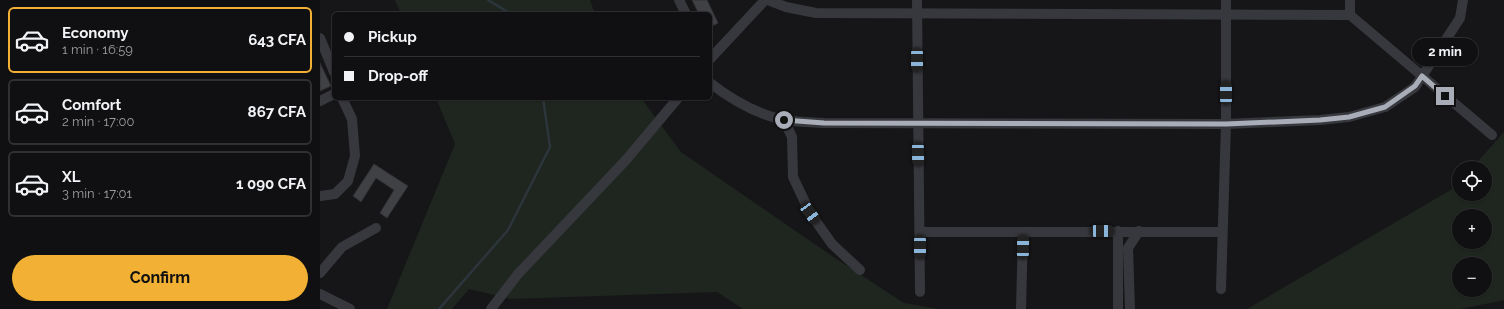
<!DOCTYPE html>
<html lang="en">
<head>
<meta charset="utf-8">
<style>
	:root { --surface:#101012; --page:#1e1e20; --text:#f1f3f6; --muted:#9c9d9f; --line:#303032; --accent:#f2b134 }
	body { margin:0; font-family:Raleway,sans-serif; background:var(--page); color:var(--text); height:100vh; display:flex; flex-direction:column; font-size:15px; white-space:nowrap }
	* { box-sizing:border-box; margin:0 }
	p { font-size:13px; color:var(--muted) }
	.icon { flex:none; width:22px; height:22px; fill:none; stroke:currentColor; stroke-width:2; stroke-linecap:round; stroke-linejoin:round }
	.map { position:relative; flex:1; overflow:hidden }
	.sheet { display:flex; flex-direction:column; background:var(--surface); width:320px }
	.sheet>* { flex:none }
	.top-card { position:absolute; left:12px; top:12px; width:380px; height:88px; border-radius:6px; box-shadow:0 1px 3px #0004,0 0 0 1px var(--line); display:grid; align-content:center; height:88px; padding:0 12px; background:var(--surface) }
	.buttons { position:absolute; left:1132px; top:161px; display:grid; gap:8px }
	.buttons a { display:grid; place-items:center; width:40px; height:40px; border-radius:50%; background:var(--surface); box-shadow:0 1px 3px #0004,0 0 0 1px var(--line); font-size:20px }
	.end { position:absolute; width:18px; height:18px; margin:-9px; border:5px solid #a8adb8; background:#111; box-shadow:0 0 0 2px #111 }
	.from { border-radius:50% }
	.bubble { position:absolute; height:28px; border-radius:14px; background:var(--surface); box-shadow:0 1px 3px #0004,0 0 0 1px var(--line); font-size:13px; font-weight:700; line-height:28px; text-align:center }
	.car { position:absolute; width:12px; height:24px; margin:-12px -6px; border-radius:5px; box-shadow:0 0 3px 1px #0007; background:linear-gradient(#222 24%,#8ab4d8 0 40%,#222 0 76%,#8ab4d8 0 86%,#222 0) }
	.top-card b { display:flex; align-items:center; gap:14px; height:38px; font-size:15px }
	.top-card b+b { border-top:1px solid var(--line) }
	.top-card i { width:10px; height:10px; background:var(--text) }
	ul { padding:7px 0 0; list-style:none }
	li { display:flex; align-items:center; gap:12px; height:66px; margin:0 8px 6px; padding:0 4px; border:2px solid var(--line); border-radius:6px }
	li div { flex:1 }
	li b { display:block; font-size:15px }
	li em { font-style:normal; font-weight:700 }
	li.active { border-color:var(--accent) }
	li>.icon { width:36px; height:36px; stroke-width:1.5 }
	.primary-button { display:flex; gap:8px; margin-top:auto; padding:8px 12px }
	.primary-button a { flex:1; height:46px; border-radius:24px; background:var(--accent); color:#111; font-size:16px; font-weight:700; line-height:46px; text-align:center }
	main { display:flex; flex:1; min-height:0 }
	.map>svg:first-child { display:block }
	.green { fill:#1e261f; fill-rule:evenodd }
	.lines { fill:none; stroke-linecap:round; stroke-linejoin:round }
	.stream { stroke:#2c353c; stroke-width:2.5 }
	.building { fill:#404145; stroke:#303034 }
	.minor { stroke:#37383d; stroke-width:10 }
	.route { stroke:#a8adb8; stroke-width:5 }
</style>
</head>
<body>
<main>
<section class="sheet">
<ul>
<li class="active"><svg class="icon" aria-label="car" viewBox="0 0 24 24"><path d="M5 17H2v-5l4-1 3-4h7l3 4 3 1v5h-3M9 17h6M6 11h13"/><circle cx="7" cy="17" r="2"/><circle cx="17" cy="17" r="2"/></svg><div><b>Economy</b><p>1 min · 16:59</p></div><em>643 CFA</em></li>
<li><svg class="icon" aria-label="car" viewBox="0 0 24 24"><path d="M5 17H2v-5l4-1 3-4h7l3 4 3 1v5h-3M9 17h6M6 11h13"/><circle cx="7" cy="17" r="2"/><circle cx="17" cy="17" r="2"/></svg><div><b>Comfort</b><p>2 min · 17:00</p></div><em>867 CFA</em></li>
<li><svg class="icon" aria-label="car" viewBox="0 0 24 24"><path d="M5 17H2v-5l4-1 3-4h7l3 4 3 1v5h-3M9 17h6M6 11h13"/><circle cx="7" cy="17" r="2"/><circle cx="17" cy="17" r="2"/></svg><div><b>XL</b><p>3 min · 17:01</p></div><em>1 090 CFA</em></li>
</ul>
<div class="primary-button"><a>Confirm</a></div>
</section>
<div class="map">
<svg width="1184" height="309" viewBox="0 0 1184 309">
	<rect width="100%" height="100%" fill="#161618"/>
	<g class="green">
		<path d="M75,0H270L275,14H81Z"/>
		<path d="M116,98H321L361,152L506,252L584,303L619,309H423L397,292L191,299L149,289L132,309H67L135,144Z"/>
		<path d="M1184,132V300L1141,309H927L1134,188L1139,183V194H1165V168H1152ZM1139,216H1165V242H1139ZM1139,264H1165V290H1139Z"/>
	</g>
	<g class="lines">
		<g class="stream">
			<path d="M168,0L191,14"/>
			<path d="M119,309L188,230L230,147L223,98"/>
		</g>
	</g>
	<g class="building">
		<path d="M372,0H387L398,23L390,27V14H379Z"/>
		<path d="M0,63L11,86L0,91Z"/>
		<path d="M54,164L88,186L67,218L60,213L74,190L56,178L41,202L33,196Z"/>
	</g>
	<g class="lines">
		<g class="minor">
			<path d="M359,0L366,14"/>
			<path d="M448,0L466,7L496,13L1030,15L1172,135"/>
			<path d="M597,0L600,292"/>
			<path d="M1030,15V0"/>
			<path d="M0,38L14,72"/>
			<path d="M390,59L445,0"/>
			<path d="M390,83C412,100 436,114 464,120C476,122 491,122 504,123L906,124L1000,120L1029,117L1065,107L1095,87L1140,18L1143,0"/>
			<path d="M0,101L14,94"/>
			<path d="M464,120L472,137L473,177L490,213L512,244L540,270"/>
			<path d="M0,196L15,194L28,181L35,156L32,119L22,98"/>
			<path d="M798,231V309"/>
			<path d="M600,232H902"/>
			<path d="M0,273L22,247L56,228"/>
			<path d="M901,289L906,124V0"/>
			<path d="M0,294L30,309"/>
			<path d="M171,309L198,274L306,160L358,98"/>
			<path d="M701,309L703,232"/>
			<path d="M810,309L808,248L819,231"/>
		</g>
	</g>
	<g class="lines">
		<path class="route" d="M464,120L504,123L906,124L1000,120L1029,117L1065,107L1095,86L1102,76L1125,96"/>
	</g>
</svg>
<div class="buttons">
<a><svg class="icon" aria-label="locate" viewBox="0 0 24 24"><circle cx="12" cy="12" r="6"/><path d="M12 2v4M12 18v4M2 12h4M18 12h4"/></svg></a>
<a>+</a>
<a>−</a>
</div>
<i class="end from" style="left:464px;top:120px"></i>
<i class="end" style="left:1125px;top:96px"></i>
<div class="bubble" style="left:1092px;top:38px;width:66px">2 min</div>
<i class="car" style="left:597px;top:60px;rotate:180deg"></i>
<i class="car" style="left:906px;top:93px;rotate:0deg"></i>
<i class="car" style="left:598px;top:154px;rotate:179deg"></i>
<i class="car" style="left:490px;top:213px;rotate:144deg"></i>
<i class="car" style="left:782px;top:231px;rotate:90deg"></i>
<i class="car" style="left:600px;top:247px;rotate:180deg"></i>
<i class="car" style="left:703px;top:247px;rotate:1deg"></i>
<div class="top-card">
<b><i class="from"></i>Pickup</b>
<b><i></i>Drop-off</b>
</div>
</div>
</main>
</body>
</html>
